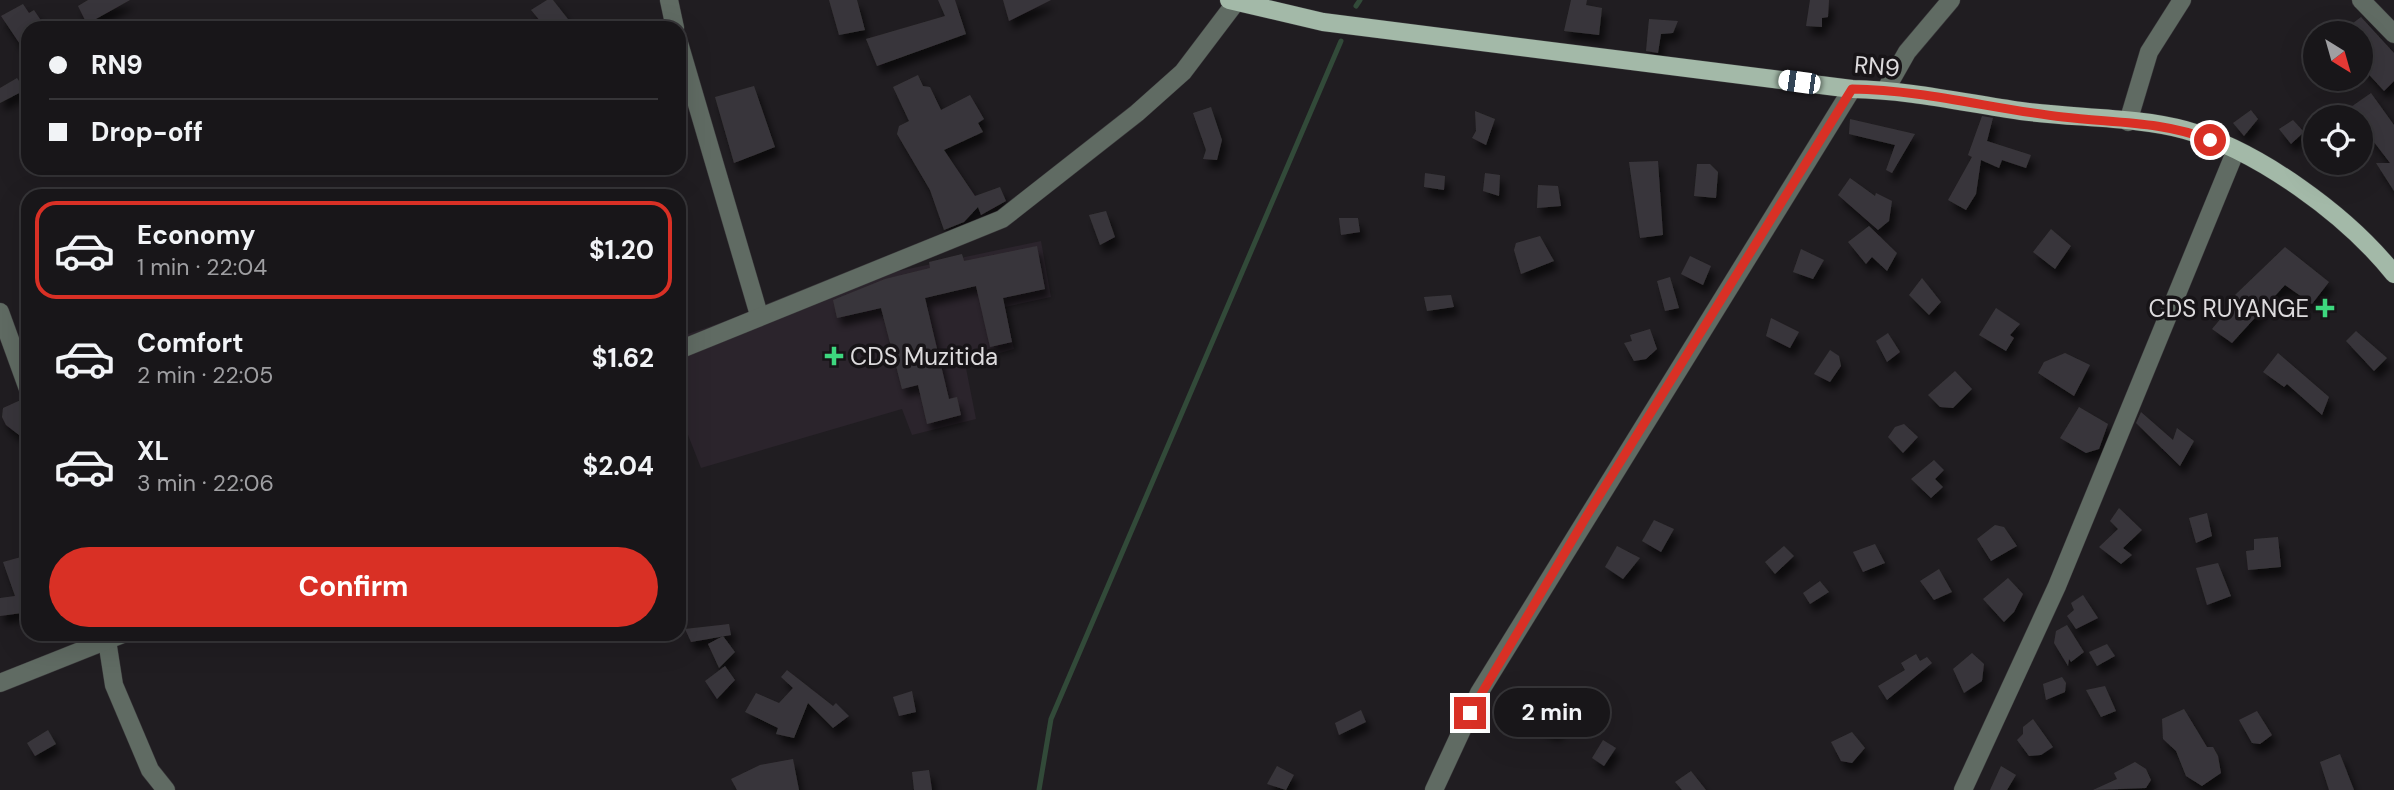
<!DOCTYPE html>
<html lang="en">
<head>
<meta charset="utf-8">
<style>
	:root { --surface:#181619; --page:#252326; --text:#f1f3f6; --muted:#9f9fa2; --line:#363538; --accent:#d93025 }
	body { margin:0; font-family:"DM Sans",sans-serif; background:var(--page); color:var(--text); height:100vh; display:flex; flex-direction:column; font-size:26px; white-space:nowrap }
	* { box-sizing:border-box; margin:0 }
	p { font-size:23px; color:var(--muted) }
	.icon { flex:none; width:38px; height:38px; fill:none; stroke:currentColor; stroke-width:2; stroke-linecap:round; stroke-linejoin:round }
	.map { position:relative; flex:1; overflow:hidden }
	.side { position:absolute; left:21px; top:189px; width:665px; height:452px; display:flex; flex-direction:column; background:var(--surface); border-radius:21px; box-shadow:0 7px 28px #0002,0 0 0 2px var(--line) }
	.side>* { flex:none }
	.guide { position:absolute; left:21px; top:21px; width:665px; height:154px; border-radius:21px; box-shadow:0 7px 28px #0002,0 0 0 2px var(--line); display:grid; align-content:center; height:154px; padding:0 28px; background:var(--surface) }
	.needle { width:46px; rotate:143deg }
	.fabs { position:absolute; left:2303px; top:21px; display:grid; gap:14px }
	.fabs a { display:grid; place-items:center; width:70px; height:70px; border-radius:50%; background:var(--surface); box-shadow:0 7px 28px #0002,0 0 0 2px var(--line); font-size:35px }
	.end { position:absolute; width:32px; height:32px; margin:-16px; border:9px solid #d93025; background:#fff; box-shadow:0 0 0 4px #fff }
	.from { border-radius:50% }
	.bubble { position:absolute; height:49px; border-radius:24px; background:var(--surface); box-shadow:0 7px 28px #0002,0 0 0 2px var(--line); font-size:23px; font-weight:700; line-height:49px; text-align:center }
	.car { position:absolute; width:21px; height:42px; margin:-21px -10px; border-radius:9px; box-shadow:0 0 5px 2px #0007; background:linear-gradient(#fff 24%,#345 0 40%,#fff 0 76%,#345 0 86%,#fff 0) }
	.guide b { display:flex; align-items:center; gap:24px; height:66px; font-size:26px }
	.guide b+b { border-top:2px solid var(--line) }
	.guide i { width:18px; height:18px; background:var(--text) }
	ul { padding:12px 0 0; list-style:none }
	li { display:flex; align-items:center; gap:21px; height:98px; margin:0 14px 10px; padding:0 14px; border:4px solid transparent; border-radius:21px }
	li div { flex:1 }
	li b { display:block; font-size:26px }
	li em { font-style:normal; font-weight:700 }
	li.selected { border-color:var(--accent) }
	li>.icon { width:63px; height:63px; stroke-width:1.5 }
	.button { display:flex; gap:14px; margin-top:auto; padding:14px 28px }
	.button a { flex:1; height:80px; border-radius:42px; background:var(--accent); color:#fff; font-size:28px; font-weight:700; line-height:80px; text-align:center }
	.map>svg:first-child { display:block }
	.built { fill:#2b242c }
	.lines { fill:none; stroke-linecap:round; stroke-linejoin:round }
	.stream { stroke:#324a39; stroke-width:5 }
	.building { fill:#39363a; filter:url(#shadow) }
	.minor-casing { stroke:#3a383b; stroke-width:19 }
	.major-casing { stroke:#3a383b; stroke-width:19 }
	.minor { stroke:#606b63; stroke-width:18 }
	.major { stroke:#a3b9a8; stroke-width:18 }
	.route { stroke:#d93025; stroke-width:9 }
	.poi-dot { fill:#3dd77e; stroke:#171417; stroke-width:2.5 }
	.labels { text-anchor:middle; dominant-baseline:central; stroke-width:7; stroke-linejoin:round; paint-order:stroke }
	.street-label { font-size:24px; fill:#dddbdd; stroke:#171417 }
	.poi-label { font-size:24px; fill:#dddbdd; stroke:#171417; text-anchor:end }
</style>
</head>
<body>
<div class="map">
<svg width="2394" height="790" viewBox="0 0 2394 790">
	<defs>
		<filter id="shadow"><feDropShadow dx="4.5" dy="8" stdDeviation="3.5" flood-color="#0009"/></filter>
	</defs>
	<rect width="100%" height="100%" fill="#201d21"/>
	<path class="built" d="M1041,241L1051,297L1005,307L1014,349L965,363L976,419L912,435L902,409L701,468L679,412V337L832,285Z"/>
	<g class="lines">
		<g class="stream">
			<path d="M1356,6L1360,0"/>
			<path d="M1039,790L1051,719L1341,41"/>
		</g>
	</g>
	<g class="building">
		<path d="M88,0H130L87,24L78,6Z"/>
		<path d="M547,0H553L575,28H546L531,10Z"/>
		<path d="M829,0H857L865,30L839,35Z"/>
		<path d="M938,0H955L966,34L877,66L866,39L945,16Z"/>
		<path d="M1003,0H1051L1009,21Z"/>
		<path d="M1571,0H1587L1586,5L1602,8L1599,35L1564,31Z"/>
		<path d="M1810,0H1829L1828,17L1822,18V27L1806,26Z"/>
		<path d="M23,4L29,13L34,10L42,22L28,28V56L1,16Z"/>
		<path d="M2361,17L2394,53V81L2384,91L2361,66V33H2340Z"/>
		<path d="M1649,19L1678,21L1673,33L1661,34L1658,53L1646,51Z"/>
		<path d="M918,75L923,86L930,87L941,110L970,95L984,119L978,123L983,132L944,150L975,196L1000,187L1006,201L981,215L978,207L964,222L944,230L930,190L897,134L899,126L909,121L893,87Z"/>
		<path d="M17,78L25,90L0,103V88Z"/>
		<path d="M754,86L775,147L734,163L715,97Z"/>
		<path d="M2371,93L2394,125V191L2376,163H2390L2361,125V117H2355L2348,109Z"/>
		<path d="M1211,107L1222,140L1217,160L1203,159L1206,150L1193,113Z"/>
		<path d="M2251,110L2258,119L2244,136L2233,123Z"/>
		<path d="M1475,111L1495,119L1486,145L1472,138L1476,131Z"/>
		<path d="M1982,116L1993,118L1987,141L2031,155L2026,168L2002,160L1999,168L1981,160L1976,194L1966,210L1948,200L1972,157L1968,155Z"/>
		<path d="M1850,119L1915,134L1892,173L1886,170L1895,145L1849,134Z"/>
		<path d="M2293,120L2304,132L2291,144L2279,129Z"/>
		<path d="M1658,161L1663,235L1640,238L1629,162Z"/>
		<path d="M1697,164H1710L1718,172L1716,198L1694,196Z"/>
		<path d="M1425,173L1445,176L1444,190L1424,187Z"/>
		<path d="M1485,173L1500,175L1499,196L1483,191Z"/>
		<path d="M1850,178L1875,196L1876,193L1892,201L1889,221L1878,230L1838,195Z"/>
		<path d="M1538,185L1558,186L1561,206L1537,208Z"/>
		<path d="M1106,211L1115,237L1100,245L1089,215Z"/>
		<path d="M1339,218H1358L1360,232L1341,235Z"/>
		<path d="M1869,226L1897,253L1887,271L1872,257L1866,264L1848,242Z"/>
		<path d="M2051,229L2071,246L2055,269L2033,252Z"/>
		<path d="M1540,236L1554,261L1521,274L1514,250L1516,243Z"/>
		<path d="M1037,246L1045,289L1003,298L1012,342L990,347L976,286L925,298L949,399L957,397L961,415L927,424L918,385L902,389L881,308L837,318L833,300L885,279L930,268L929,262L962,254L964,261Z"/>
		<path d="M2285,247L2329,282L2312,304L2285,285L2232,343L2212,329L2238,298L2235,295Z"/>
		<path d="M1801,249L1824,260L1813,279L1793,272Z"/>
		<path d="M1690,256L1711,266L1703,285L1681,274Z"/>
		<path d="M1670,277L1679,308L1665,311L1657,281Z"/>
		<path d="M1922,278L1941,302L1929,315L1909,295Z"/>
		<path d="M1451,295L1454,307L1427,311L1424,297Z"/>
		<path d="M1996,308L2020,324L2010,335L2014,338L2006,351L1979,335Z"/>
		<path d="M1771,318L1799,332L1790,348L1766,336Z"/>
		<path d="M1650,329L1657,349L1646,359L1634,361L1624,343L1632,341L1630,335Z"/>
		<path d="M2356,331L2387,358L2374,371L2346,341Z"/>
		<path d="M1888,333L1900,352L1887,362L1876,341Z"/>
		<path d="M1830,350L1839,356L1841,366L1830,382L1814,374Z"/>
		<path d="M2065,353L2090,365L2074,396L2038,373L2044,362Z"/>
		<path d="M2278,353L2329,397L2322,415L2287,384L2284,387L2263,372Z"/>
		<path d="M1955,371L1972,389L1953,408L1940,407L1928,395Z"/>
		<path d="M23,399L28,406V442L6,425L2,417L3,408Z"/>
		<path d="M2079,407L2108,424L2099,449L2086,453L2060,438Z"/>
		<path d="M2141,412L2173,440L2177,428L2194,441L2180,466L2136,423Z"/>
		<path d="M1904,424L1918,437L1903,453L1888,437L1895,427Z"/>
		<path d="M1934,460L1944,470L1935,479L1943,487L1931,498L1911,479Z"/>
		<path d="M2119,508L2142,530L2123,548L2132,555L2121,564L2099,547L2118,529L2110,521Z"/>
		<path d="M2207,513L2212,536L2196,543L2189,518Z"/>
		<path d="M1654,520L1674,529L1661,552L1642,541Z"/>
		<path d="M1995,525L2004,527L2017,546L1991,561L1977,539Z"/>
		<path d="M2278,537L2281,567L2248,570L2246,551L2254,550V539Z"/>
		<path d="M1875,544L1885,563L1863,572L1853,552Z"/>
		<path d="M1617,546L1640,558L1623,579L1605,567Z"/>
		<path d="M1784,546L1794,556L1775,574L1765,562Z"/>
		<path d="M21,557L28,578L27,626L22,613L0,616V598L15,596L3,562Z"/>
		<path d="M2218,563L2231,596L2207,605L2196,568Z"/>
		<path d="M1939,569L1952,592L1934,600L1920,581Z"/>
		<path d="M2008,578L2023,594L2014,612L2004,622L1983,599Z"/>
		<path d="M1820,581L1829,592L1810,604L1803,593Z"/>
		<path d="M2083,595L2098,618L2076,629L2067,616L2074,610L2071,603Z"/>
		<path d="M729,624L731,635L691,642L685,629Z"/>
		<path d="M2067,625L2084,652L2071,662L2069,659L2068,666L2054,643L2056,631Z"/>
		<path d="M723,636L735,652L719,668L708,644Z"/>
		<path d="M2107,644L2115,656L2097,666L2089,652Z"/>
		<path d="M1972,653L1984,664L1982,681L1964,693L1953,669Z"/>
		<path d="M1916,654L1920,661L1927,657L1932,663L1887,700L1878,686L1905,670L1901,663Z"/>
		<path d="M725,666L735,680L717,699L705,681Z"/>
		<path d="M787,670L833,706L836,703L849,716L833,728L808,703L794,738L776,734L778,728L745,712L756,693L779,703L793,688L781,677Z"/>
		<path d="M2062,677L2066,683L2065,692L2046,700L2043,684Z"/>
		<path d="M2105,686L2116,711L2101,717L2086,690Z"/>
		<path d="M1531,689L1547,699L1542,707L1566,719L1555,734L1538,726L1541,722L1519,709Z"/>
		<path d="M912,691L916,712L899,716L893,697Z"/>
		<path d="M2184,709L2207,747H2213L2218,756L2221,773L2202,786L2186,776L2176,751L2163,739L2162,719Z"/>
		<path d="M1361,710L1366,722L1339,735L1335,723Z"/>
		<path d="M2257,711L2272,735L2260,744L2252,743L2239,720Z"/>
		<path d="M2033,719L2053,747L2041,755L2029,756L2017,740L2023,734V727Z"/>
		<path d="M48,730L56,744L35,756L27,743Z"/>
		<path d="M1852,732L1865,748L1852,763L1841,761L1831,742Z"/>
		<path d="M1603,740L1616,748L1604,766L1592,758Z"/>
		<path d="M2340,754L2354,790H2329L2320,762Z"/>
		<path d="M793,759L799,790H737L731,779L760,765Z"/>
		<path d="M2135,762L2146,769L2151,780L2146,788L2093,790L2117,779L2114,773Z"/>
		<path d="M1277,766L1294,775L1286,790L1267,784Z"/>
		<path d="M2001,766L2016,775L2007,790H1990Z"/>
		<path d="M929,770L932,790H914L912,772Z"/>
		<path d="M1691,771L1706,790H1682L1675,782Z"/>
	</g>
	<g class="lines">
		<g class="minor-casing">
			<g id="minor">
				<path d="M669,0L675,28"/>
				<path d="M2361,0L2394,34"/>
				<path d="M679,43L759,315"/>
				<path d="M1886,89L1907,52L1951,0"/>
				<path d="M2128,122L2149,52L2182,0"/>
				<path d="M0,312L28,389"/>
				<path d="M679,350L1002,219L1137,113L1183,72L1236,2"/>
				<path d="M106,634L114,685L150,770L166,790"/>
				<path d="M0,683L123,634"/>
				<path d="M1434,790L1479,693L1852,89"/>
				<path d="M1963,790L2057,586L2236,150"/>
			</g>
		</g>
		<g class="major-casing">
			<path id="major" d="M1229,0L1323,22L1852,89C1909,90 1965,103 2021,111C2071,118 2139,117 2185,130C2258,150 2347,215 2394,274"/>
		</g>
		<use href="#minor" class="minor"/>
		<use href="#major" class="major"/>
	</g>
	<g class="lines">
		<path class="route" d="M1470,713L1586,517L1852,89C1923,90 1993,109 2063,117C2113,123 2163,121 2210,140"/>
	</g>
	<g class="poi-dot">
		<path d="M2321.5 297.5h7v7h7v7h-7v7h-7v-7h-7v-7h7z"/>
		<path d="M830.5 345.5h7v7h7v7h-7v7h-7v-7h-7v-7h7z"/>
	</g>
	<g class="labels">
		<g class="street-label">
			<text transform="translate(1877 66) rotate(5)">RN9</text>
		</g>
		<g class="poi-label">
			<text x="2309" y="308">CDS RUYANGE</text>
			<text x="850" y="356" text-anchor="start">CDS Muzitida</text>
		</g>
	</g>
</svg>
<div class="fabs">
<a><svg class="needle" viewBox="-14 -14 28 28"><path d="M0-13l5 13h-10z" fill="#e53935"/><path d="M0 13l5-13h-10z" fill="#9f9fa2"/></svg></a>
<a><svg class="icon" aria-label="locate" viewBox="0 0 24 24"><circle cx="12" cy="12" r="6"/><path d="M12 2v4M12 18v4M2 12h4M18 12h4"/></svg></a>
</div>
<i class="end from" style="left:2210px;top:140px"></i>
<i class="end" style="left:1470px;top:713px"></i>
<div class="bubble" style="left:1494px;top:688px;width:116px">2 min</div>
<i class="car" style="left:1799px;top:82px;rotate:278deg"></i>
<div class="guide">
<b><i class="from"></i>RN9</b>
<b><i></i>Drop-off</b>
</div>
<section class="side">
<ul>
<li class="selected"><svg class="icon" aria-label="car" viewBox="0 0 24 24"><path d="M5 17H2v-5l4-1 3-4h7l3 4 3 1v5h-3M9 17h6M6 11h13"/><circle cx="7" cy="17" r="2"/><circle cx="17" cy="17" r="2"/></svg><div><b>Economy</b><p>1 min · 22:04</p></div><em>$1.20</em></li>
<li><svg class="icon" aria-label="car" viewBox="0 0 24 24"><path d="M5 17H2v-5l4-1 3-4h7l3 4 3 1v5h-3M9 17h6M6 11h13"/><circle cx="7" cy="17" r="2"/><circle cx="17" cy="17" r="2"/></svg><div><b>Comfort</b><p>2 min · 22:05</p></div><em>$1.62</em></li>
<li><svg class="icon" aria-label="car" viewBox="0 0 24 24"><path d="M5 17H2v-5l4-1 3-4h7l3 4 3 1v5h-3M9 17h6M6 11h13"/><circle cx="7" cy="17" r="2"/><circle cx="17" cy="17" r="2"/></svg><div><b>XL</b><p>3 min · 22:06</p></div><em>$2.04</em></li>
</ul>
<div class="button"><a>Confirm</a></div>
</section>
</div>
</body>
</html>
